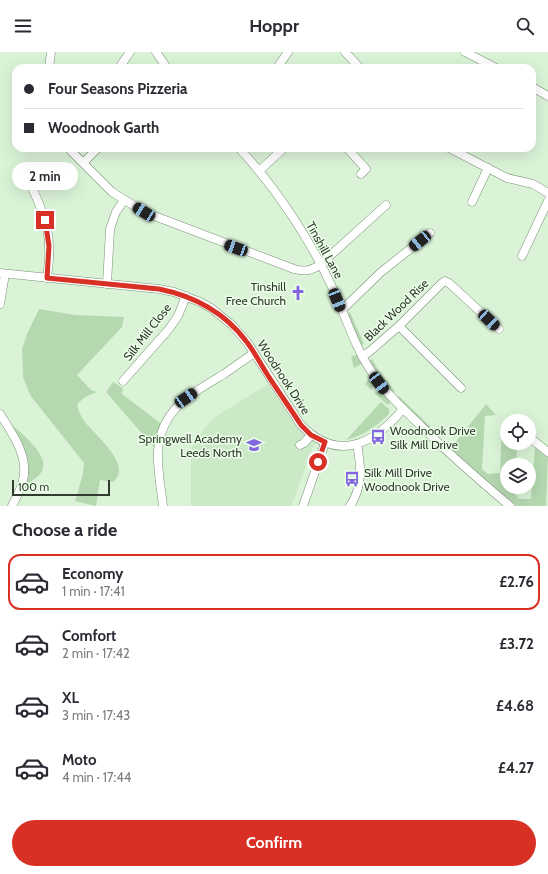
<!DOCTYPE html>
<html lang="en">
<head>
<meta charset="utf-8">
<style>
	:root { --surface:#fff; --page:#f2f2f3; --text:#2b2b33; --muted:#7c7c81; --line:#e1e1e2; --accent:#d93025 }
	body { margin:0; font-family:Cabin,sans-serif; background:var(--page); color:var(--text); height:100vh; display:flex; flex-direction:column; font-size:15px; white-space:nowrap }
	* { box-sizing:border-box; margin:0 }
	p { font-size:13px; color:var(--muted) }
	.icon { flex:none; width:22px; height:22px; fill:none; stroke:currentColor; stroke-width:2; stroke-linecap:round; stroke-linejoin:round }
	.map { position:relative; height:454px; overflow:hidden }
	.drawer { display:flex; flex-direction:column; background:var(--surface); flex:1 }
	.drawer>* { flex:none }
	.banner { position:absolute; left:12px; top:12px; width:524px; height:88px; border-radius:12px; box-shadow:0 4px 16px #0002; display:grid; align-content:center; height:88px; padding:0 12px; background:var(--surface) }
	.fabs { position:absolute; left:500px; top:362px; display:grid; gap:8px }
	.fabs a { display:grid; place-items:center; width:36px; height:36px; border-radius:50%; background:var(--surface); box-shadow:0 4px 16px #0002; font-size:20px }
	.scale { position:absolute; left:12px; bottom:10px; width:98px; box-sizing:border-box; padding-left:4px; border:2px solid #323b30; border-top:0; font-size:11px; line-height:14px; white-space:nowrap; color:#323b30; -webkit-text-stroke:3px #ebffe8; paint-order:stroke }
	.end { position:absolute; width:18px; height:18px; margin:-9px; border:5px solid #d93025; background:#fff; box-shadow:0 0 0 2px #fff }
	.from { border-radius:50% }
	.bubble { position:absolute; height:28px; border-radius:14px; background:var(--surface); box-shadow:0 4px 16px #0002; font-size:13px; font-weight:700; line-height:28px; text-align:center }
	.car { position:absolute; width:12px; height:24px; margin:-12px -6px; border-radius:5px; box-shadow:0 0 3px 1px #0007; background:linear-gradient(#222 24%,#8ab4d8 0 40%,#222 0 76%,#8ab4d8 0 86%,#222 0) }
	.banner b { display:flex; align-items:center; gap:14px; height:38px; font-size:15px }
	.banner b+b { border-top:1px solid var(--line) }
	.banner i { width:10px; height:10px; background:var(--text) }
	ul { padding:0; list-style:none }
	li { display:flex; align-items:center; gap:12px; height:56px; margin:0 8px 6px; padding:0 4px; border:2px solid transparent; border-radius:12px }
	li div { flex:1 }
	li b { display:block; font-size:15px }
	li em { font-style:normal; font-weight:700 }
	li.active { border-color:var(--accent) }
	li>.icon { width:36px; height:36px; stroke-width:1.5 }
	h2 { padding:0 12px; font-size:18px; line-height:48px }
	.action { display:flex; gap:8px; margin-top:auto; padding:8px 12px }
	.action a { flex:1; height:46px; border-radius:24px; background:var(--accent); color:#fff; font-size:16px; font-weight:700; line-height:46px; text-align:center }
	header { display:flex; justify-content:space-between; align-items:center; height:52px; padding:0 12px; background:var(--surface); font-size:18px; font-weight:700 }
	.map>svg:first-child { display:block }
	.built { fill:#cbe9c7 }
	.green { fill:#b5d8b1 }
	.lines { fill:none; stroke-linecap:round; stroke-linejoin:round }
	.minor-casing { stroke:#7a9177; stroke-width:9 }
	.minor { stroke:#fff; stroke-width:8 }
	.route { stroke:#d93025; stroke-width:5 }
	.labels { text-anchor:middle; dominant-baseline:central; stroke-width:3; stroke-linejoin:round; paint-order:stroke }
	.street-label { font-size:12px; fill:#323b30; stroke:#ebffe8 }
	.poi-label { font-size:12px; fill:#323b30; stroke:#ebffe8; text-anchor:end }
</style>
</head>
<body>
<header><svg class="icon" aria-label="menu" viewBox="0 0 24 24"><path d="M4 6h16M4 12h16M4 18h16"/></svg>Hoppr<svg class="icon" aria-label="search" viewBox="0 0 24 24"><circle cx="10" cy="10" r="6"/><path d="M15 15l6 6"/></svg></header>
<div class="map">
<svg width="548" height="454" viewBox="0 0 548 454">
	<rect width="100%" height="100%" fill="#daf3d7"/>
	<path class="built" d="M268,332L297,376L304,383L315,390L291,454H191V405L192,395L197,386L207,373L218,363Z"/>
	<g class="green">
		<path d="M39,257L75,263L124,265L122,275L77,323L91,338L97,340C89,343 82,346 77,353C79,360 81,365 85,370C95,383 134,414 113,430L100,428L96,454L75,449L83,422L84,411L30,343L23,325L22,297L27,282Z"/>
		<path d="M350,260L364,292L361,293L347,262Z"/>
		<path d="M357,303L362,312L354,316L351,304Z"/>
		<path d="M372,307L380,321L395,339L393,341L378,323L369,309Z"/>
		<path d="M370,326L376,333L371,338L365,332Z"/>
		<path d="M113,330L123,336L122,342L164,374L158,400L106,340Z"/>
		<path d="M380,339L391,350L388,353L374,341Z"/>
		<path d="M399,344L431,375L429,377L398,346Z"/>
		<path d="M381,350L389,357V362C376,375 364,383 346,388Z"/>
		<path d="M486,352L496,363L485,364L482,417L488,422L500,421L502,372L507,377V391H517L516,413H507V435H515V442L519,447H531L535,394L548,404L546,454H516L482,426L450,397Z"/>
		<path d="M3,366C15,376 59,407 38,424C33,428 28,433 22,433L25,415Z"/>
	</g>
	<g class="lines">
		<g class="minor-casing">
			<g id="minor">
				<path d="M156,0L167,16"/>
				<path d="M345,0L360,16"/>
				<path d="M465,0L496,16"/>
				<path d="M49,16L51,0"/>
				<path d="M119,16L130,0"/>
				<path d="M277,16L288,0"/>
				<path d="M532,35L548,44"/>
				<path d="M68,96L112,140L144,160L294,217C305,220 311,219 321,212L386,153"/>
				<path d="M239,96C276,136 310,187 333,237C346,265 355,296 373,322C386,341 403,357 420,373C449,402 479,428 510,454"/>
				<path d="M347,96L366,117L361,122"/>
				<path d="M449,96L507,126L533,132L548,141"/>
				<path d="M83,111L98,96"/>
				<path d="M259,119L284,96"/>
				<path d="M26,122C36,145 49,169 49,195C50,205 48,216 47,226"/>
				<path d="M472,150L488,116"/>
				<path d="M522,204L548,149"/>
				<path d="M0,221L159,237L174,240L200,250L211,256L232,273L247,290L301,373C338,411 374,392 403,357"/>
				<path d="M107,232L110,177L116,160L124,148"/>
				<path d="M0,252L5,222"/>
				<path d="M342,258L380,221L430,181"/>
				<path d="M399,274L461,336"/>
				<path d="M362,304L369,300L399,274L442,231L445,229L449,231L499,277"/>
				<path d="M123,329L169,277L178,264L186,244"/>
				<path d="M0,362C12,381 29,404 23,428C21,437 16,446 12,454"/>
				<path d="M529,385L548,400"/>
				<path d="M300,393L304,391L311,383"/>
				<path d="M163,454C161,436 157,417 158,399C161,357 191,342 224,322C234,315 244,308 254,301"/>
				<path d="M303,454L325,391"/>
				<path d="M350,454C363,435 361,414 357,392"/>
			</g>
		</g>
		<use href="#minor" class="minor"/>
	</g>
	<g class="lines">
		<path class="route" d="M45,168L49,194L47,226L159,237C194,244 224,260 246,289C254,299 260,311 267,322C278,339 290,356 301,373L311,383L325,390L318,410"/>
	</g>
	<defs>
		<g id="church-bare" transform="scale(1.2)"><path d="M-1.2-6h2.4v3.5h3.3v2.4h-3.3V6h-2.4V-.1h-3.3v-2.4h3.3Z" fill="#8465e0" stroke="#ebffe8" stroke-width="2.5" paint-order="stroke"/></g>
		<g id="bus-bare" transform="scale(1.2)"><path d="M-5-6H5V4H4V6H2V4H-2V6H-4V4H-5ZM-3.5-4V0h7V-4ZM-3.5 1.2v1.5H-2V1.2ZM2 1.2v1.5H3.5V1.2Z" fill="#8465e0" stroke="#ebffe8" stroke-width="2.5" paint-order="stroke"/></g>
		<g id="school-bare" transform="scale(1.2)"><path d="M0-5L7-2L0 1L-7-2ZM-4 1L0 2.5L4 1V4Q0 6-4 4Z" fill="#8465e0" stroke="#ebffe8" stroke-width="2.5" paint-order="stroke"/></g>
	</defs>
	<g fill-rule="evenodd">
		<use href="#church-bare" x="298" y="241"/>
		<use href="#bus-bare" x="378" y="385"/>
		<use href="#school-bare" x="254" y="393"/>
		<use href="#bus-bare" x="352" y="427"/>
	</g>
	<g class="labels">
		<g class="street-label">
			<text transform="translate(325 198) rotate(61)">Tinshill Lane</text>
			<text transform="translate(396 258) rotate(-44)">Black Wood Rise</text>
			<text transform="translate(147 280) rotate(-52)">Silk Mill Close</text>
			<text transform="translate(284 325) rotate(57)">Woodnook Drive</text>
		</g>
		<g class="poi-label">
			<text x="286" y="234">Tinshill<tspan x="286" dy="14">Free Church</tspan></text>
			<text x="390" y="378" text-anchor="start">Woodnook Drive<tspan x="390" dy="14">Silk Mill Drive</tspan></text>
			<text x="242" y="386">Springwell Academy<tspan x="242" dy="14">Leeds North</tspan></text>
			<text x="364" y="420" text-anchor="start">Silk Mill Drive<tspan x="364" dy="14">Woodnook Drive</tspan></text>
		</g>
	</g>
</svg>
<div class="fabs">
<a><svg class="icon" aria-label="locate" viewBox="0 0 24 24"><circle cx="12" cy="12" r="6"/><path d="M12 2v4M12 18v4M2 12h4M18 12h4"/></svg></a>
<a><svg class="icon" aria-label="layers" viewBox="0 0 24 24"><path d="M12 4l9 5-9 5-9-5zM3 14l9 5 9-5"/></svg></a>
</div>
<div class="scale">100 m</div>
<i class="end from" style="left:318px;top:410px"></i>
<i class="end" style="left:45px;top:168px"></i>
<div class="bubble" style="left:12px;top:110px;width:66px">2 min</div>
<i class="car" style="left:144px;top:160px;rotate:302deg"></i>
<i class="car" style="left:420px;top:189px;rotate:231deg"></i>
<i class="car" style="left:236px;top:196px;rotate:290deg"></i>
<i class="car" style="left:337px;top:248px;rotate:158deg"></i>
<i class="car" style="left:489px;top:268px;rotate:133deg"></i>
<i class="car" style="left:379px;top:331px;rotate:143deg"></i>
<i class="car" style="left:186px;top:346px;rotate:56deg"></i>
<div class="banner">
<b><i class="from"></i>Four Seasons Pizzeria</b>
<b><i></i>Woodnook Garth</b>
</div>
</div>
<section class="drawer">
<h2>Choose a ride</h2>
<ul>
<li class="active"><svg class="icon" aria-label="car" viewBox="0 0 24 24"><path d="M5 17H2v-5l4-1 3-4h7l3 4 3 1v5h-3M9 17h6M6 11h13"/><circle cx="7" cy="17" r="2"/><circle cx="17" cy="17" r="2"/></svg><div><b>Economy</b><p>1 min · 17:41</p></div><em>£2.76</em></li>
<li><svg class="icon" aria-label="car" viewBox="0 0 24 24"><path d="M5 17H2v-5l4-1 3-4h7l3 4 3 1v5h-3M9 17h6M6 11h13"/><circle cx="7" cy="17" r="2"/><circle cx="17" cy="17" r="2"/></svg><div><b>Comfort</b><p>2 min · 17:42</p></div><em>£3.72</em></li>
<li><svg class="icon" aria-label="car" viewBox="0 0 24 24"><path d="M5 17H2v-5l4-1 3-4h7l3 4 3 1v5h-3M9 17h6M6 11h13"/><circle cx="7" cy="17" r="2"/><circle cx="17" cy="17" r="2"/></svg><div><b>XL</b><p>3 min · 17:43</p></div><em>£4.68</em></li>
<li><svg class="icon" aria-label="car" viewBox="0 0 24 24"><path d="M5 17H2v-5l4-1 3-4h7l3 4 3 1v5h-3M9 17h6M6 11h13"/><circle cx="7" cy="17" r="2"/><circle cx="17" cy="17" r="2"/></svg><div><b>Moto</b><p>4 min · 17:44</p></div><em>£4.27</em></li>
</ul>
<div class="action"><a>Confirm</a></div>
</section>
</body>
</html>
